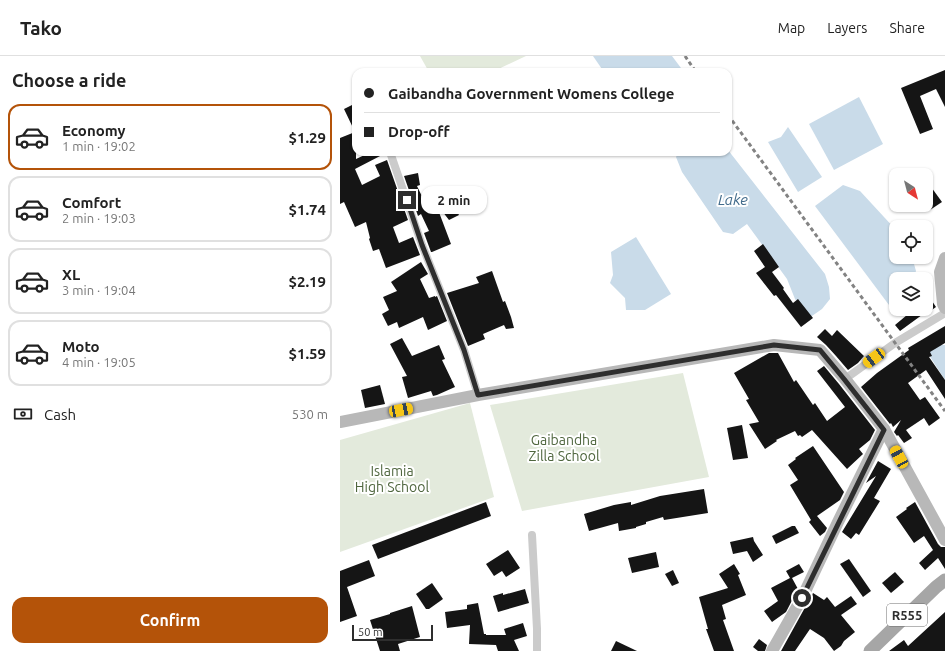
<!DOCTYPE html>
<html lang="en">
<head>
<meta charset="utf-8">
<style>
	:root { --surface:#fff; --page:#f6f6f6; --text:#222; --muted:#767676; --line:#e0e0e0; --accent:#b45309 }
	body { margin:0; font-family:Ubuntu,sans-serif; background:var(--page); color:var(--text); height:100vh; display:flex; flex-direction:column; font-size:15px; white-space:nowrap }
	* { box-sizing:border-box; margin:0 }
	p { font-size:13px; color:var(--muted) }
	.icon { flex:none; width:22px; height:22px; fill:none; stroke:currentColor; stroke-width:2; stroke-linecap:round; stroke-linejoin:round }
	.map { position:relative; flex:1; overflow:hidden }
	.drawer { display:flex; flex-direction:column; background:var(--surface); width:340px }
	.drawer>* { flex:none }
	.top-card { position:absolute; left:12px; top:12px; width:380px; height:88px; border-radius:12px; box-shadow:0 1px 3px #0004; display:grid; align-content:center; height:88px; padding:0 12px; background:var(--surface) }
	.needle { width:26px; rotate:144deg }
	.tools { position:absolute; left:549px; top:112px; display:grid; gap:8px }
	.tools a { display:grid; place-items:center; width:44px; height:44px; border-radius:8px; background:var(--surface); box-shadow:0 1px 3px #0004; font-size:20px }
	.scale { position:absolute; left:12px; bottom:10px; width:81px; box-sizing:border-box; padding-left:4px; border:2px solid #2e2e2e; border-top:0; font-size:11px; line-height:14px; white-space:nowrap; color:#2e2e2e; -webkit-text-stroke:3px #fff; paint-order:stroke }
	.end { position:absolute; width:18px; height:18px; margin:-9px; border:5px solid #2e2e2e; background:#fff; box-shadow:0 0 0 2px #fff }
	.from { border-radius:50% }
	.bubble { position:absolute; height:28px; border-radius:12px; background:var(--surface); box-shadow:0 1px 3px #0004; font-size:13px; font-weight:700; line-height:28px; text-align:center }
	.car { position:absolute; width:12px; height:24px; margin:-12px -6px; border-radius:5px; box-shadow:0 0 3px 1px #0007; background:linear-gradient(#f5c518 24%,#345 0 40%,#f5c518 0 76%,#345 0 86%,#f5c518 0) }
	.top-card b { display:flex; align-items:center; gap:14px; height:38px; font-size:15px }
	.top-card b+b { border-top:1px solid var(--line) }
	.top-card i { width:10px; height:10px; background:var(--text) }
	ul { padding:0; list-style:none }
	li { display:flex; align-items:center; gap:12px; height:66px; margin:0 8px 6px; padding:0 4px; border:2px solid var(--line); border-radius:12px }
	li div { flex:1 }
	li b { display:block; font-size:15px }
	li em { font-style:normal; font-weight:700 }
	li.active { border-color:var(--accent) }
	li>.icon { width:36px; height:36px; stroke-width:1.5 }
	h2 { padding:0 12px; font-size:18px; line-height:48px }
	.pay { display:flex; align-items:center; gap:10px; height:44px; padding:0 12px; font-size:15px }
	.pay p { margin-inline-start:auto }
	.primary-button { display:flex; gap:8px; margin-top:auto; padding:8px 12px }
	.primary-button a { flex:1; height:46px; border-radius:12px; background:var(--accent); color:#fff; font-size:16px; font-weight:700; line-height:46px; text-align:center }
	header { display:flex; align-items:center; gap:24px; box-sizing:border-box; height:56px; padding:0 20px; background:var(--surface); border-bottom:1px solid var(--line) }
	header strong { font-size:19px }
	nav { display:flex; gap:22px; margin-inline-start:auto; font-size:14px }
	main { display:flex; flex:1; min-height:0 }
	.map>svg:first-child { display:block }
	.green { fill:#e3eadc }
	.water { fill:#c9dbe9 }
	.building { fill:#151515 }
	.lines { fill:none; stroke-linecap:round; stroke-linejoin:round }
	.street { stroke:#cbcbcb; stroke-width:8 }
	.secondary { stroke:#b8b8b8; stroke-width:12 }
	.primary { stroke:#a6a6a6; stroke-width:13 }
	.rail { stroke:#838383; stroke-width:3; stroke-dasharray:4 3; stroke-linecap:butt }
	.route { stroke:#2e2e2e; stroke-width:5 }
	.labels { text-anchor:middle; dominant-baseline:central; stroke-width:4; stroke-linejoin:round; paint-order:stroke }
	.shield { fill:#fff; stroke:#6d6d6d; stroke-width:1 }
	.shield-label { font-size:13px; font-weight:bold; fill:#2e2e2e }
	.park-label { font-size:14px; fill:#4f663e; stroke:#fff }
	.water-label { font-size:15px; font-style:italic; fill:#416b8b; stroke:#fff }
</style>
</head>
<body>
<header>
<strong>Tako</strong>
<nav><a>Map</a><a>Layers</a><a>Share</a></nav>
</header>
<main>
<section class="drawer">
<h2>Choose a ride</h2>
<ul>
<li class="active"><svg class="icon" aria-label="car" viewBox="0 0 24 24"><path d="M5 17H2v-5l4-1 3-4h7l3 4 3 1v5h-3M9 17h6M6 11h13"/><circle cx="7" cy="17" r="2"/><circle cx="17" cy="17" r="2"/></svg><div><b>Economy</b><p>1 min · 19:02</p></div><em>$1.29</em></li>
<li><svg class="icon" aria-label="car" viewBox="0 0 24 24"><path d="M5 17H2v-5l4-1 3-4h7l3 4 3 1v5h-3M9 17h6M6 11h13"/><circle cx="7" cy="17" r="2"/><circle cx="17" cy="17" r="2"/></svg><div><b>Comfort</b><p>2 min · 19:03</p></div><em>$1.74</em></li>
<li><svg class="icon" aria-label="car" viewBox="0 0 24 24"><path d="M5 17H2v-5l4-1 3-4h7l3 4 3 1v5h-3M9 17h6M6 11h13"/><circle cx="7" cy="17" r="2"/><circle cx="17" cy="17" r="2"/></svg><div><b>XL</b><p>3 min · 19:04</p></div><em>$2.19</em></li>
<li><svg class="icon" aria-label="car" viewBox="0 0 24 24"><path d="M5 17H2v-5l4-1 3-4h7l3 4 3 1v5h-3M9 17h6M6 11h13"/><circle cx="7" cy="17" r="2"/><circle cx="17" cy="17" r="2"/></svg><div><b>Moto</b><p>4 min · 19:05</p></div><em>$1.59</em></li>
</ul>
<div class="pay"><svg class="icon" aria-label="cash" viewBox="0 0 24 24"><path d="M3 7h18v10H3z"/><circle cx="12" cy="12" r="2"/></svg>Cash<p>530 m</p></div>
<div class="primary-button"><a>Confirm</a></div>
</section>
<div class="map">
<svg width="605" height="595" viewBox="0 0 605 595">
	<rect width="100%" height="100%" fill="#fff"/>
	<g class="green">
		<path d="M80,0H186L152,16H89Z"/>
		<path d="M343,317L369,421L182,455L150,349Z"/>
		<path d="M130,347L154,441L0,496V384Z"/>
	</g>
	<g class="water">
		<path d="M253,0H332L344,16H264Z"/>
		<path d="M519,41L543,88L494,114L469,68Z"/>
		<path d="M448,71L482,121L458,136L428,86L441,81Z"/>
		<path d="M388,94L485,218L489,231L490,243L482,253L469,262L455,243L447,223L407,168L393,178L383,176L342,116L336,101L339,96H388Z"/>
		<path d="M503,129L520,135L556,174V201H572L576,215L573,223H556V250L552,253L475,150Z"/>
		<path d="M296,181L331,238L305,254H286L285,242L270,227L273,219L271,196Z"/>
		<path d="M597,289H605V324L587,296Z"/>
	</g>
	<g class="building">
		<path d="M605,14V51L596,33L580,40L593,73L580,78L561,32Z"/>
		<path d="M16,47V103L31,96H41L42,99L15,113L22,129L40,120L35,109L47,104L68,164L53,171L59,187L73,181L80,199L46,212L39,193L33,195L29,183L30,182L26,166L15,171L4,146L0,148V82L15,76L4,53Z"/>
		<path d="M78,117L80,129L77,130L89,155L97,151L111,188L92,196H91L84,177L89,175L81,158L78,160L64,120Z"/>
		<path d="M586,124L602,146L590,154L586,148Z"/>
		<path d="M109,145L113,152H115L119,159L109,164L99,151Z"/>
		<path d="M423,188L439,211L432,216L444,232L443,233L453,247L458,243L473,262L461,271L436,239L434,240L416,217L425,211L414,195Z"/>
		<path d="M81,206L88,218L80,223L89,242L95,240V241L97,240L107,265L88,274L83,261L59,272L57,266L48,270L42,258L49,254L43,241L57,235L51,226Z"/>
		<path d="M152,215L163,246L165,245L171,261L174,272L166,273L164,269L143,278L145,283L128,290L107,237L139,227L136,221Z"/>
		<path d="M586,236L596,251L586,258V256L560,275L555,269L567,259L562,253H586Z"/>
		<path d="M605,270V287L590,296L592,300L589,301L605,324V343L586,314L568,327L580,344L585,341L600,362L589,370L584,362L566,374L572,382L564,387L558,379L557,380L554,376L561,364L553,371L551,367L550,368L521,331L537,317L569,294L568,292Z"/>
		<path d="M485,273L492,280L497,274L524,300L518,307L508,314L496,300L486,289L477,281Z"/>
		<path d="M62,282L72,300L99,289L105,303L102,304L115,331L97,339L93,340L91,335L68,342L62,321L67,320L50,288Z"/>
		<path d="M429,297H438L454,326L456,324L473,349L475,347L487,365L505,351L477,315L484,310L499,328L535,374L530,384L519,393L523,398L507,413L472,374L462,381L460,379L458,380L455,375L436,384L437,385L425,393L409,368L419,366L406,344L409,343L394,317Z"/>
		<path d="M40,329L45,348L25,352L21,334Z"/>
		<path d="M402,369L408,402L393,404L387,372Z"/>
		<path d="M473,390L504,436L500,444L477,460L487,472L485,476L480,480L469,466L473,462L471,464L450,429L458,424L448,409L456,403L455,402Z"/>
		<path d="M538,405L551,413L534,442L540,445L519,479L516,477L511,483L502,476L536,420L526,427Z"/>
		<path d="M364,433L368,457L324,464L323,461L306,466V468L296,471V472L279,475L278,467L249,475L244,458L274,449L291,446V449L320,440Z"/>
		<path d="M146,446L151,460L38,503L32,489Z"/>
		<path d="M575,446L598,488L601,491H605V513L598,502L585,514L579,507L593,494L584,480L574,487L556,461L567,453L566,452Z"/>
		<path d="M452,470H455L459,477L436,488L432,480Z"/>
		<path d="M413,481L414,485L423,499L413,506L407,495L393,498L390,486Z"/>
		<path d="M168,494L180,512L166,521L162,515L154,520L146,508Z"/>
		<path d="M316,496L319,511L292,517L288,502Z"/>
		<path d="M509,503L531,535L523,541L500,508Z"/>
		<path d="M29,504L35,520L7,531L17,560L0,566V515Z"/>
		<path d="M394,508L400,518L398,519L406,539L382,549L386,563L383,564L394,595H374L366,573H368L359,541L388,532L379,518Z"/>
		<path d="M459,508L464,516L452,522L458,533L446,556L432,566L424,555L438,545L431,532L450,522L446,515Z"/>
		<path d="M333,514L339,527L332,530L325,518Z"/>
		<path d="M555,516L564,526L551,537L542,527Z"/>
		<path d="M92,527L103,543L89,553H86L76,538Z"/>
		<path d="M185,533L189,547L158,556L153,540L163,537V539Z"/>
		<path d="M473,537L484,544L487,541L495,551L511,540L517,548L501,559L515,576L504,585L501,590L494,595L484,582L470,573L455,595H441Z"/>
		<path d="M138,547L144,578H146V579H166L164,573L183,567L187,580L174,584L179,595H158L156,589L129,588L130,569L107,572L105,556L127,553V549Z"/>
		<path d="M72,550L80,581L58,588L60,595H40L30,564L50,558V557Z"/>
		<path d="M605,556V595H549L564,584L568,590Z"/>
		<path d="M419,583L427,589L425,595H418L413,591Z"/>
		<path d="M276,585L297,595H271Z"/>
	</g>
	<g class="lines">
		<g class="street">
			<path d="M51,99L82,189L124,294L138,339"/>
			<path d="M505,323L555,287L605,257"/>
			<path d="M192,479L197,573V595"/>
		</g>
		<g class="secondary">
			<path d="M605,202L600,216L603,248L605,252"/>
			<path d="M0,366L138,339L434,289L480,294L505,323L544,373L605,484"/>
			<path d="M432,595L462,542L498,466L544,373"/>
		</g>
		<path class="primary" d="M530,595L596,531L605,524"/>
		<g class="rail">
			<path d="M345,0L356,16"/>
			<path d="M388,59L605,355"/>
		</g>
	</g>
	<g class="lines">
		<path class="route" d="M67,144L82,189L124,294L138,339L434,289L480,294L504,323L544,374L462,542"/>
	</g>
	<g class="labels">
		<rect class="shield" x="547" y="548" width="40" height="22" rx="3"/>
		<g class="shield-label">
			<text x="567" y="559">R555</text>
		</g>
		<g class="park-label">
			<text x="224" y="384">Gaibandha<tspan x="224" dy="16">Zilla School</tspan></text>
			<text x="52" y="415">Islamia<tspan x="52" dy="16">High School</tspan></text>
		</g>
		<g class="water-label">
			<text x="393" y="143">Lake</text>
		</g>
	</g>
</svg>
<div class="tools">
<a><svg class="needle" viewBox="-14 -14 28 28"><path d="M0-13l5 13h-10z" fill="#e53935"/><path d="M0 13l5-13h-10z" fill="#767676"/></svg></a>
<a><svg class="icon" aria-label="locate" viewBox="0 0 24 24"><circle cx="12" cy="12" r="6"/><path d="M12 2v4M12 18v4M2 12h4M18 12h4"/></svg></a>
<a><svg class="icon" aria-label="layers" viewBox="0 0 24 24"><path d="M12 4l9 5-9 5-9-5zM3 14l9 5 9-5"/></svg></a>
</div>
<div class="scale">50 m</div>
<i class="end from" style="left:462px;top:542px"></i>
<i class="end" style="left:67px;top:144px"></i>
<div class="bubble" style="left:81px;top:130px;width:66px">2 min</div>
<i class="car" style="left:534px;top:302px;rotate:234deg"></i>
<i class="car" style="left:61px;top:354px;rotate:79deg"></i>
<i class="car" style="left:559px;top:401px;rotate:331deg"></i>
<div class="top-card">
<b><i class="from"></i>Gaibandha Government Womens College</b>
<b><i></i>Drop-off</b>
</div>
</div>
</main>
</body>
</html>
